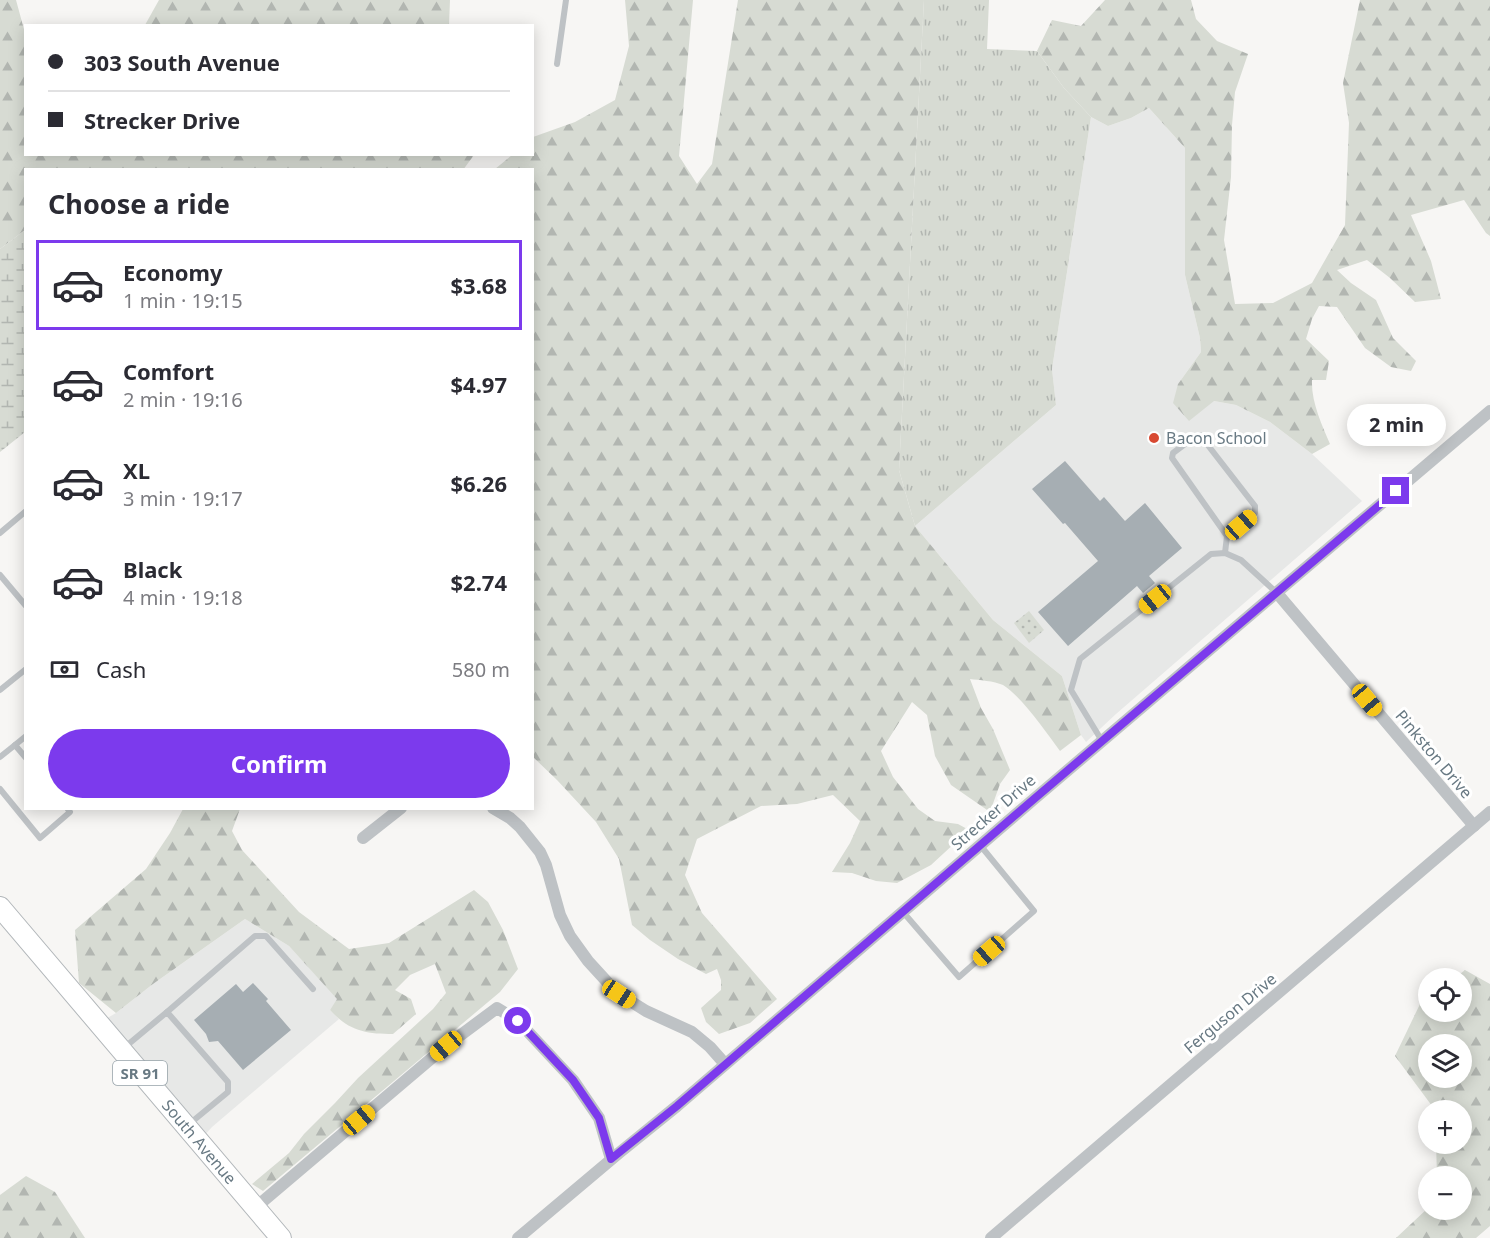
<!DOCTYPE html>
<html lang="en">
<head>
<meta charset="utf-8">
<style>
	:root { --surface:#fff; --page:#f7f7f7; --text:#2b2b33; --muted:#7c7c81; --line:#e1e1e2; --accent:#7c3aed }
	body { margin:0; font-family:"Noto Sans",sans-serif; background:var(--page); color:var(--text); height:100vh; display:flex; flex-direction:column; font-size:22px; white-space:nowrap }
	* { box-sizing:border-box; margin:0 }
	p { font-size:20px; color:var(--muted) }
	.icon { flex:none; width:33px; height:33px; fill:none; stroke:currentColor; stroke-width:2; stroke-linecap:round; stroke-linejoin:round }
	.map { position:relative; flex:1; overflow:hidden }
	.details { position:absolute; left:24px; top:168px; width:510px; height:642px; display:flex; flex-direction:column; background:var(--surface); border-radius:0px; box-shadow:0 3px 15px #0003 }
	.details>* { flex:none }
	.hud { position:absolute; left:24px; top:24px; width:510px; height:132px; border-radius:0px; box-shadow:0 3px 15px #0003; display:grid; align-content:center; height:132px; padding:0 24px; background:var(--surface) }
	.controls { position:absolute; left:1418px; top:968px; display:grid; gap:12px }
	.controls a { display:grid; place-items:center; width:54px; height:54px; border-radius:50%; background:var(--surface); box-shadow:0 3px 15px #0003; font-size:30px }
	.end { position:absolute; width:27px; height:27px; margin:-14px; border:8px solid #7c3aed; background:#fff; box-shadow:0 0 0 3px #fff }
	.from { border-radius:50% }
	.bubble { position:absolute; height:42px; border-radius:21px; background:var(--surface); box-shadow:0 3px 15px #0003; font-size:20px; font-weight:700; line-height:42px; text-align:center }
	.car { position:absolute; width:18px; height:36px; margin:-18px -9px; border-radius:8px; box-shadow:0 0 4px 2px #0007; background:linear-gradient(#f5c518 24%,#345 0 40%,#f5c518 0 76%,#345 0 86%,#f5c518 0) }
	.hud b { display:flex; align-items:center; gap:21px; height:57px; font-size:22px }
	.hud b+b { border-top:2px solid var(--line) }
	.hud i { width:15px; height:15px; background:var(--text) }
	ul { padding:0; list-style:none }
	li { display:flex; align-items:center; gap:18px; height:90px; margin:0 12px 9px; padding:0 12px; border:3px solid transparent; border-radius:0px }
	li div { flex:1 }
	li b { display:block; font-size:22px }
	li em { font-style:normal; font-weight:700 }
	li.selected { border-color:var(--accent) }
	li>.icon { width:54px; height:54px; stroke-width:1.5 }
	h2 { padding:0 24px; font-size:27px; line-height:72px }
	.pay { display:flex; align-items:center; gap:15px; height:66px; padding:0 24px; font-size:22px }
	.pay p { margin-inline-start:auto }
	.primary-button { display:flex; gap:12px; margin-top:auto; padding:12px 24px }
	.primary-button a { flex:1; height:69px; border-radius:36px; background:var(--accent); color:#fff; font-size:24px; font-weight:700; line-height:69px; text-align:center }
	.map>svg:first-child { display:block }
	.built { fill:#e7e8e7 }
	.grass { fill:url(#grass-tufts) }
	.forest { fill:url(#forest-firs); fill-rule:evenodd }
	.wetland { fill:url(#wetland-marsh) }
	.park { fill:url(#park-dots) }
	.building { fill:#a6aeb3 }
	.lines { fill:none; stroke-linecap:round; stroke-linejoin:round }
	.primary-casing { stroke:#b2b7ba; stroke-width:22 }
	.service { stroke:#bec2c5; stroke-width:6 }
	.minor { stroke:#bec2c5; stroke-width:12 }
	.primary { stroke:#fff; stroke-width:20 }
	.route { stroke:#7c3aed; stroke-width:8 }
	.poi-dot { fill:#d84932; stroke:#fff; stroke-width:2 }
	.labels { text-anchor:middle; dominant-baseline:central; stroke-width:6; stroke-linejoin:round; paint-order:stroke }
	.shield { fill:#fff; stroke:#95a1a8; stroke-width:1.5 }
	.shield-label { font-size:15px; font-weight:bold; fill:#687983 }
	.poi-label { font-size:16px; fill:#687983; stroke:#fff; text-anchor:start }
	.street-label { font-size:16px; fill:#687983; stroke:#fff }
</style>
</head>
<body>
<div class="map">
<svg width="1490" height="1238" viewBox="0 0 1490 1238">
	<defs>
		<pattern id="grass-tufts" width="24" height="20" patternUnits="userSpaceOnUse" patternTransform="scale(1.5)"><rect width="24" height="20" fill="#d7dbd3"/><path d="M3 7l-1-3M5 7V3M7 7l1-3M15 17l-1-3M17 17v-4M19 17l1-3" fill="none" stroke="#b2b6b1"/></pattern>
		<pattern id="forest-firs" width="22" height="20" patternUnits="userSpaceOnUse" patternTransform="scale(1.5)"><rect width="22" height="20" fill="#d7dbd3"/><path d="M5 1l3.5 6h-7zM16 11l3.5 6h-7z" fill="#b2b6b1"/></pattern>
		<pattern id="wetland-marsh" width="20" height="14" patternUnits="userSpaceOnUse" patternTransform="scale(1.5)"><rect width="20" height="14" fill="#d7dbd3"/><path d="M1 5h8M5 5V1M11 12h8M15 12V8" fill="none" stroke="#b2b6b1"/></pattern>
		<pattern id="park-dots" width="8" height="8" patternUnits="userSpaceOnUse" patternTransform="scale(1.5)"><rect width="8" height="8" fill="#d7dbd3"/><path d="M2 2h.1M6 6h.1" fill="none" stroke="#b2b6b1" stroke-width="1.8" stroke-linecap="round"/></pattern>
	</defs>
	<rect width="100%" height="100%" fill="#f7f6f4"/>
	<g class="built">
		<path d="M1149,108L1185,148V275L1200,338L1201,352L1178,384L1214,401L1236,405L1270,422L1312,454L1362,501L1116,714L1086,742L1081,735L1062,676L993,620L915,526L1056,405L1052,369L1091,117L1108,126L1131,118Z"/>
		<path d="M245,919L289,946L338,999L330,1010L339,1019L212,1127L202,1138L104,1020L116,1013L153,984Z"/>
	</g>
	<path class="grass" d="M924,0H989L987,49L1037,51L1064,88L1091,117L1052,369L1056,405L915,526L899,470Z"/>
	<g class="forest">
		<path d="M0,0H16L25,33L26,154L474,155L463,170H26L25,230L0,249Z"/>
		<path d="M159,0H450L449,25H145Z"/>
		<path d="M625,0H693L679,156L697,184L712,164L738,0H924L899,470L915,526L993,620L1062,676L1081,735L1060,751C1046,732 1022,697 1003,685C994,681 979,680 970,679L981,708L993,729L1010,770L1000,784L990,812L951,785L935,756L927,715L912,702L881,751L893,777L918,809L935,821L958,824L969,830L931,865L897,883L876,881L852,873L832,872L850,843L860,821L833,795L797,804L761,806L697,839L685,875L702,913L777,999L750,1023L719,1034L706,1022L701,1008L721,990V980L717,969L706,974L678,959L650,940L632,925L619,859L596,822L557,780L533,757L532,170L495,169L512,155L532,154L533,137L575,122L615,100L629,46Z"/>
		<path d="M1105,0H1191L1196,19L1217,41L1248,54L1235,92L1232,125L1231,177L1224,240L1235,304L1273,303L1312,283L1345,225L1349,123L1343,83L1360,0H1490V236L1486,233L1464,200L1411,215L1431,261L1441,299L1415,302L1390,278L1367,260L1337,270L1351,283L1376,300L1393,338L1416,361L1411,371L1391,367L1365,348L1337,307L1319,306L1312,319L1306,339L1329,361L1326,380H1312C1311,402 1322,425 1330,444L1312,454L1270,422L1236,405L1214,401L1189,421L1173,403L1178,384L1201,352L1200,338L1185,275V148L1149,108L1131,118L1108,126L1091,117L1064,88L1037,51L1052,20L1081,26Z"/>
		<path d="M183,809H240L232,831L242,850L299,912L349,949L389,943L474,890L488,902L503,930L518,969L500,992L263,1191L252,1184L289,1153L304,1134L335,1103L358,1078L433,1009L446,993L435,964L410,975L395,990L411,999L416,1014L393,1034C366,1034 349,1031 330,1010L337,999L289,946L245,919L153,984L116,1013L79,983L75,930L146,869L170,833Z"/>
		<path d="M1465,970L1490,984V1226L1476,1238H1396L1428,1208L1461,1209V1176H1437L1436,1143H1461V1110H1435L1395,1056L1420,1004L1428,998V1011H1461V978H1455ZM1428,1044H1461V1077H1428Z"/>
		<path d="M26,1176L55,1192L85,1238H0V1195Z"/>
	</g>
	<path class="wetland" d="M25,230V432L0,452V249Z"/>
	<path class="park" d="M1029,611L1044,630L1029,643L1014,623Z"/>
	<g class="building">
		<path d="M1065,461L1100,501L1104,497L1125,521L1145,503L1182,548L1149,576L1155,583L1143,593L1137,586L1068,646L1038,612L1098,561L1065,523L1063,524L1032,489Z"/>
		<path d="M253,983L268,999L266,1001L291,1030L243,1070L218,1041L209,1042L206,1034L194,1020L236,984L243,992Z"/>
	</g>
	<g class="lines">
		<g class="primary-casing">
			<g id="primary">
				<path id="s1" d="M0,907L281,1238"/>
			</g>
		</g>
		<g class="service">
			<path d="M557,64L566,0"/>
			<path d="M0,533L26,511"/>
			<path d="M1225,553L1227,536L1172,458L1173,453L1197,435H1200L1255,506V513L1227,536"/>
			<path d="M0,575L26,606"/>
			<path d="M0,690L26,669"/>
			<path d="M1102,741L1071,690L1080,659L1211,554L1225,553L1241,560L1277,593"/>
			<path d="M15,745L26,736"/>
			<path d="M0,757L15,745L26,758"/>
			<path d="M0,789L40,838L70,812L67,808"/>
			<path d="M903,912L959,977L1034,911L980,845"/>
			<path d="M167,1012L255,936H266L313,989"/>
			<path d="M125,1047L167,1012L228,1082V1092L188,1125"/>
		</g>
		<g class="minor">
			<path d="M1277,593L1474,826"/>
			<path d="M493,808L510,818L520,827L540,852L546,865L560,915L570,936L588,961L609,984L619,994L646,1011L692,1032L710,1047L725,1064"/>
			<path d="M363,838L401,808"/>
			<path d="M255,1208L446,1046L497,1008L518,1021L573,1080L599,1118L611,1159"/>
			<path d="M518,1238L619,1153L677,1106L1034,799L1490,411"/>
			<path d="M991,1238L1490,812"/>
		</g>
		<use href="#primary" class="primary"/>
	</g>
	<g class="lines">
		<path class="route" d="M518,1021L573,1080L599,1118L611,1159L677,1106L1034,799L1396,491"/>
	</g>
	<circle class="poi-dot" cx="1154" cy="438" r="6"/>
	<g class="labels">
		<rect class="shield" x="113" y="1061" width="54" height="24" rx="4.5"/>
		<g class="shield-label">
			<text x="140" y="1073">SR 91</text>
		</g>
		<g class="poi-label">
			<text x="1166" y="438">Bacon School</text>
		</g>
		<g class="street-label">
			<text transform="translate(1434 754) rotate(50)">Pinkston Drive</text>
			<text transform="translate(993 812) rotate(-41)">Strecker Drive</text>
			<text transform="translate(1230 1013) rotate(-40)">Ferguson Drive</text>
			<text stroke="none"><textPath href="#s1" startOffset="308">South Avenue</textPath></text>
		</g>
	</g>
</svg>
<div class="controls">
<a><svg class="icon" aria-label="locate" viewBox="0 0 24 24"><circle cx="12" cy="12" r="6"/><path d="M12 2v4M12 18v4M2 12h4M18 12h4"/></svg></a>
<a><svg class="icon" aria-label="layers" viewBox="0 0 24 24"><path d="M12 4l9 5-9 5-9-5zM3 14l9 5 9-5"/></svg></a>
<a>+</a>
<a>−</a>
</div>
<i class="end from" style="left:518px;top:1021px"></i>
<i class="end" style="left:1396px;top:491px"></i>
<div class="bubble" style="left:1347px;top:404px;width:99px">2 min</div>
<i class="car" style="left:1241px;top:525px;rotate:49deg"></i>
<i class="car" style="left:1155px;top:599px;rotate:231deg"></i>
<i class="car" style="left:1367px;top:700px;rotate:140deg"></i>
<i class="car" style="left:989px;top:951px;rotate:229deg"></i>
<i class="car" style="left:619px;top:994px;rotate:123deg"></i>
<i class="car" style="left:446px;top:1046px;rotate:230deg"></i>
<i class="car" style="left:359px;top:1120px;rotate:50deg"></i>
<div class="hud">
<b><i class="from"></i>303 South Avenue</b>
<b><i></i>Strecker Drive</b>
</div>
<section class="details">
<h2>Choose a ride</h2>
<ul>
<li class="selected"><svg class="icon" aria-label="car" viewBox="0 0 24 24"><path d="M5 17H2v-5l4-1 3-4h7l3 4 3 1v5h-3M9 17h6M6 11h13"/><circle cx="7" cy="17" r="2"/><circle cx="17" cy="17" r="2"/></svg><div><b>Economy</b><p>1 min · 19:15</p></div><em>$3.68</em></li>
<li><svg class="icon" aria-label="car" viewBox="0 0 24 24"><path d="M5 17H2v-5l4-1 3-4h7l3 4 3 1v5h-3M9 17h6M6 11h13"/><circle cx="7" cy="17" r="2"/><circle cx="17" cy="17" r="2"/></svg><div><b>Comfort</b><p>2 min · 19:16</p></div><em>$4.97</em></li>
<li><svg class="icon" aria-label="car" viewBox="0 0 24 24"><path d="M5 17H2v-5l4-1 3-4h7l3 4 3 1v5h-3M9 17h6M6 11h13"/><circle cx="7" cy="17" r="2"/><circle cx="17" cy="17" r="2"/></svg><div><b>XL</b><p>3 min · 19:17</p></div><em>$6.26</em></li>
<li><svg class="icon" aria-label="car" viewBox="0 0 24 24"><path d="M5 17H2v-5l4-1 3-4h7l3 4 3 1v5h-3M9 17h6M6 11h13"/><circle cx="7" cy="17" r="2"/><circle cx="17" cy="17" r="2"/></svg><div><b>Black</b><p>4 min · 19:18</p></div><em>$2.74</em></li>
</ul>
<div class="pay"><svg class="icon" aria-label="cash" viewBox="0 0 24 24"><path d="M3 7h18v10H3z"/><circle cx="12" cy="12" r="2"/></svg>Cash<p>580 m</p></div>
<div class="primary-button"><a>Confirm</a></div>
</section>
</div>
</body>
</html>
